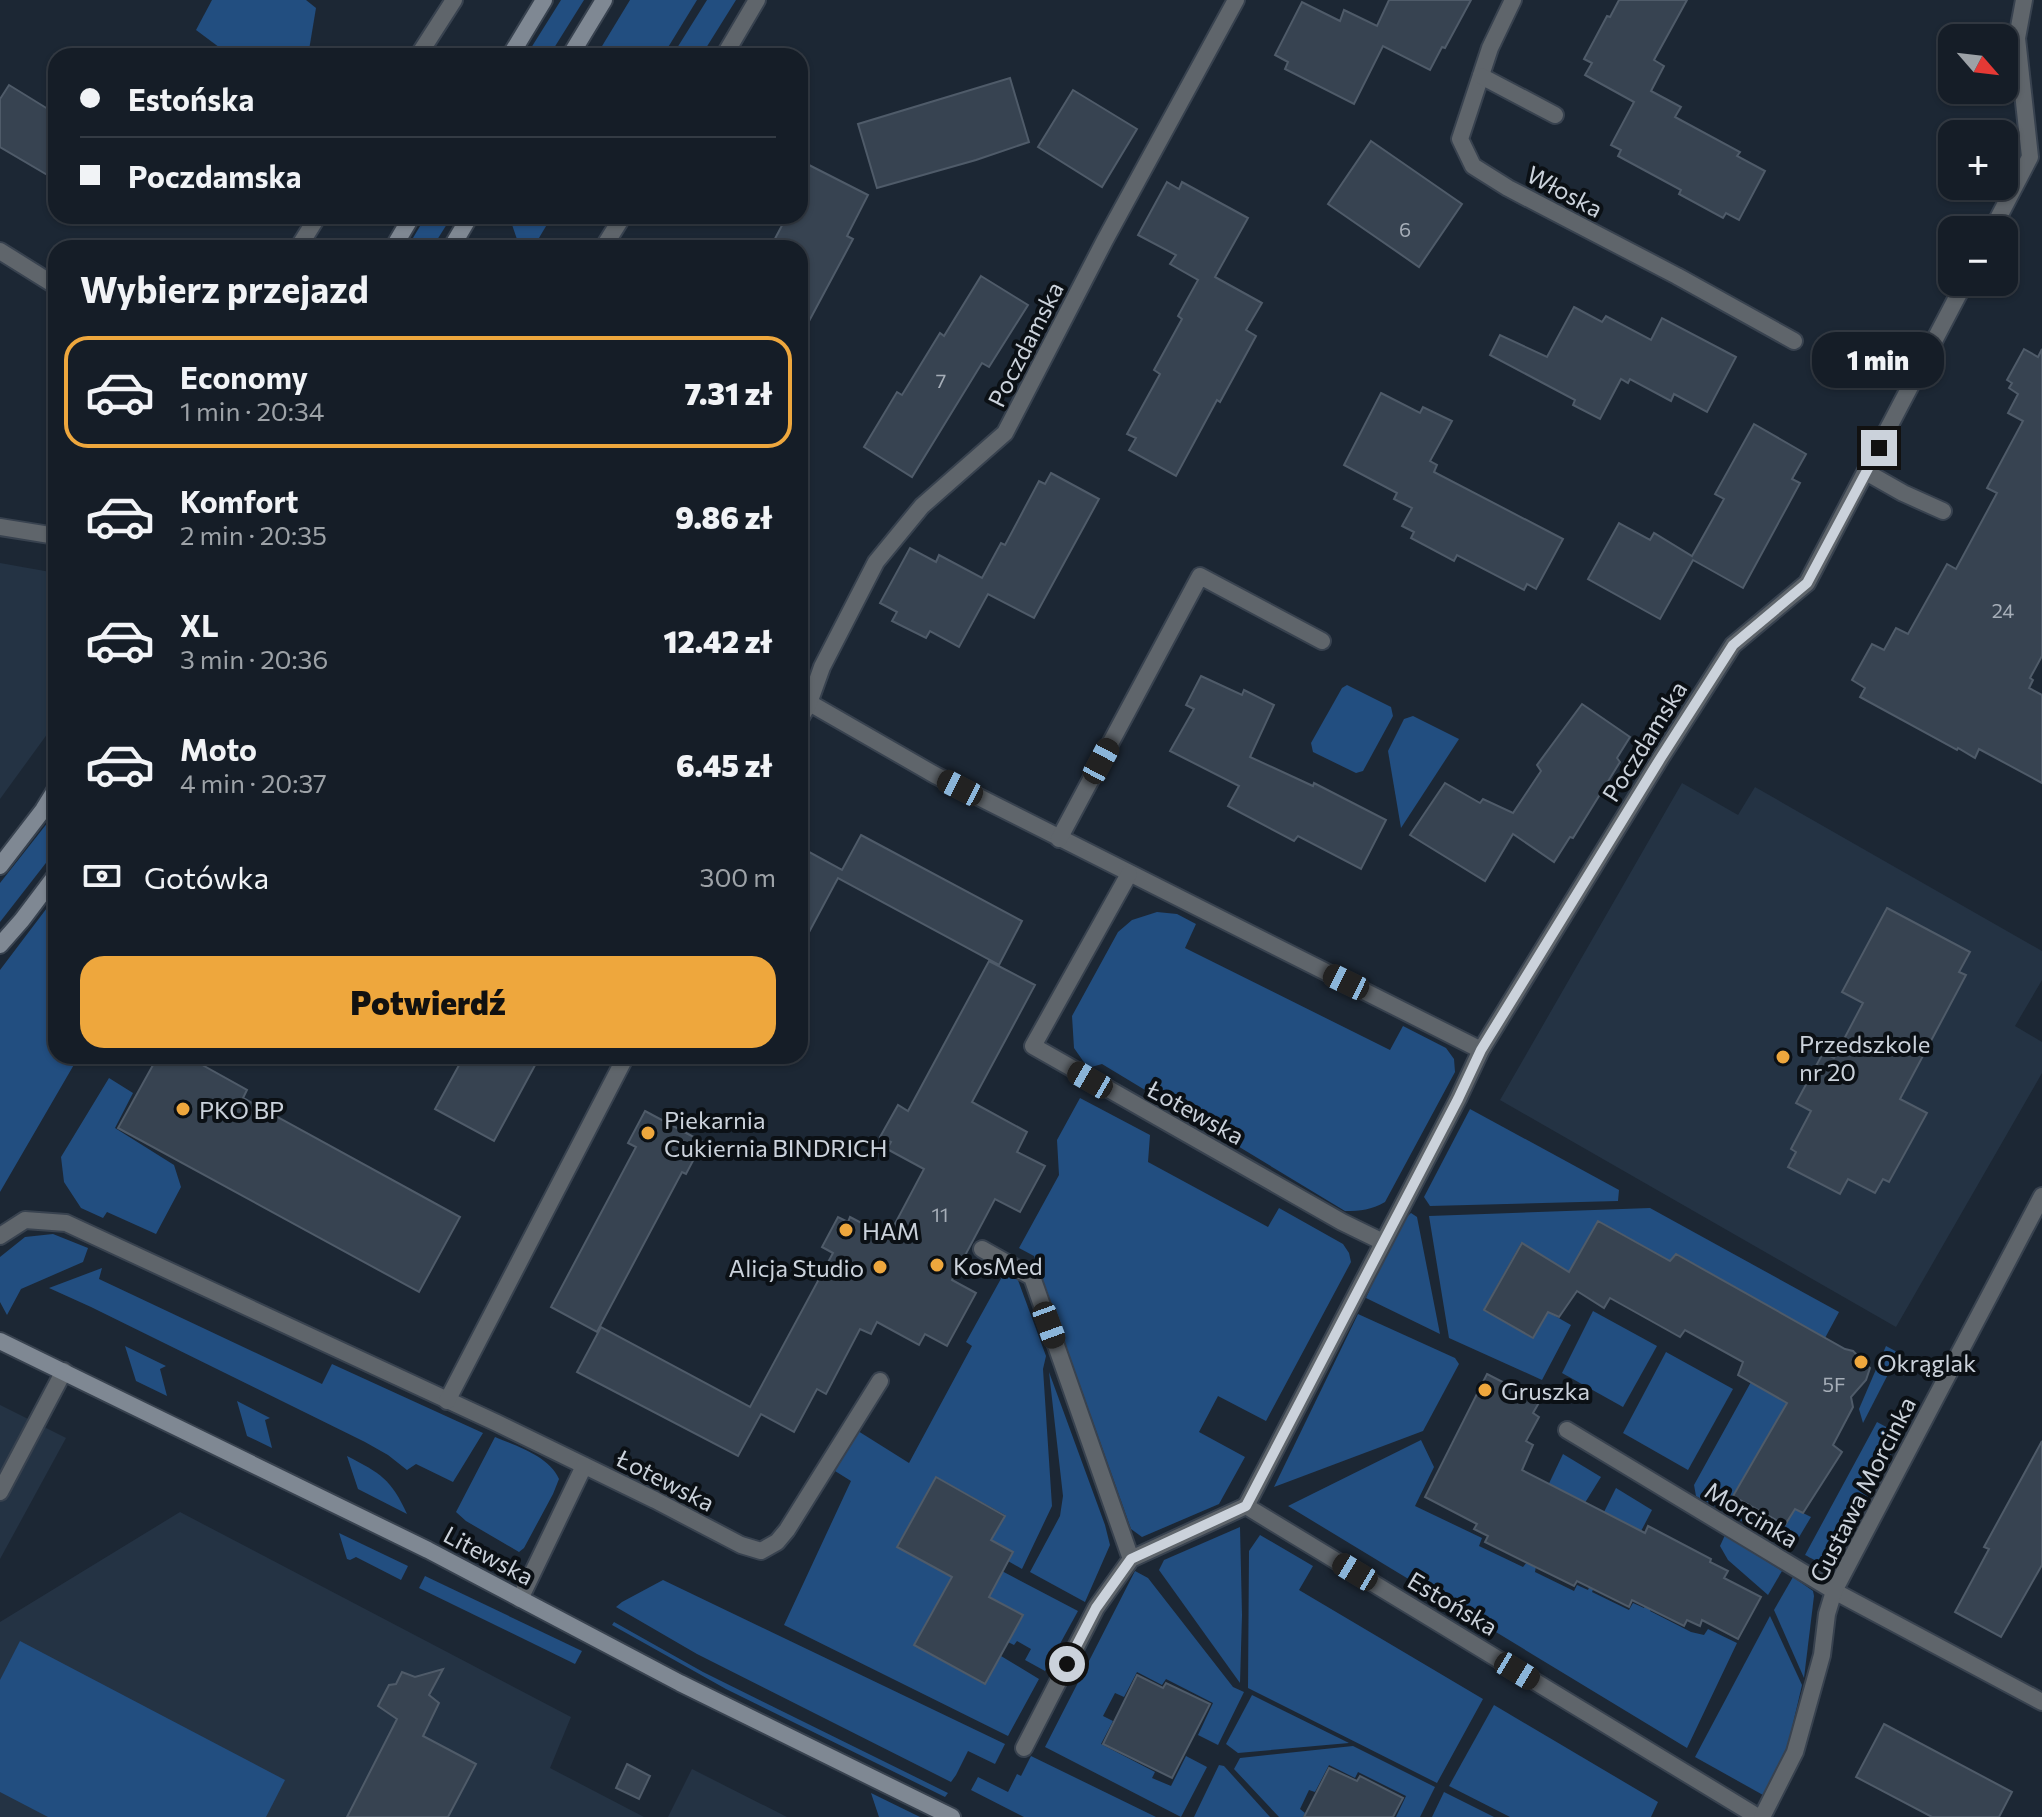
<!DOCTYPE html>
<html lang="pl">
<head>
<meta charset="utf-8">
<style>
	:root { --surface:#151d27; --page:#1e262f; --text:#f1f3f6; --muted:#9da2a7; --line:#343b44; --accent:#eea73d }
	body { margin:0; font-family:Commissioner,sans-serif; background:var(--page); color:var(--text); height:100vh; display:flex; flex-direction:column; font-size:30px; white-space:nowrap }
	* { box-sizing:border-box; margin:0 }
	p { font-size:26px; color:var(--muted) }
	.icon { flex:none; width:44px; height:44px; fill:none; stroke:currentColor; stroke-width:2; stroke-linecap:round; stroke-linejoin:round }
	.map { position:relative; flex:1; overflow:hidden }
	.drawer { position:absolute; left:48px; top:240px; width:760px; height:824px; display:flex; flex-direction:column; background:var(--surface); border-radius:24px; box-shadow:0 2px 6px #0004,0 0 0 2px var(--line) }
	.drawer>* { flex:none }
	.top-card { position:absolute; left:48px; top:48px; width:760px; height:176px; border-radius:24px; box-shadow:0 2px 6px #0004,0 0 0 2px var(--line); display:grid; align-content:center; height:176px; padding:0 32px; background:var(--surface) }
	.needle { width:52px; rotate:118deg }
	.fabs { position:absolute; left:1938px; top:24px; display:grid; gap:16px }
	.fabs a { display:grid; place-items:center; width:80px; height:80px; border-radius:16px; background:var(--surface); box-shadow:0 2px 6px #0004,0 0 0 2px var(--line); font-size:40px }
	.end { position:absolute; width:36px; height:36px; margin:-18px; border:10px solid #cbd2db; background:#111; box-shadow:0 0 0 4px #111 }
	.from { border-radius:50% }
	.bubble { position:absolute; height:56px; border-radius:24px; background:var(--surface); box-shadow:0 2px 6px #0004,0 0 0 2px var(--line); font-size:26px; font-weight:800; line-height:56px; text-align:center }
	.car { position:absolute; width:24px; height:48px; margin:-24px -12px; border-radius:10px; box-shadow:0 0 6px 2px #0007; background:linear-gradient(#222 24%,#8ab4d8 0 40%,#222 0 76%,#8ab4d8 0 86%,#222 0) }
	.top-card b { display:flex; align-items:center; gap:28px; height:76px; font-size:30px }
	.top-card b+b { border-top:2px solid var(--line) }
	.top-card i { width:20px; height:20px; background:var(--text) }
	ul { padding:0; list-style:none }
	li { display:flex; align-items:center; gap:24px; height:112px; margin:0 16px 12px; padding:0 16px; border:4px solid transparent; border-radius:24px }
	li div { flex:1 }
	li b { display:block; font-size:30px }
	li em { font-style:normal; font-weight:800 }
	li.active { border-color:var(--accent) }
	li>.icon { width:72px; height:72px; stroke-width:1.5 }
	h2 { padding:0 32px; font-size:36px; line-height:96px }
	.pay { display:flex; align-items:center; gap:20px; height:88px; padding:0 32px; font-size:30px }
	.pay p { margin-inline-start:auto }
	.primary-button { display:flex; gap:16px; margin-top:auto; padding:16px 32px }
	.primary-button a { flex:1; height:92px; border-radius:24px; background:var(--accent); color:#111; font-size:32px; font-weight:800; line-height:92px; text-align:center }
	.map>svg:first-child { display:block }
	.built { fill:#243344 }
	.green { fill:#224e80 }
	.building { fill:#374351; stroke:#4f5b69; stroke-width:2 }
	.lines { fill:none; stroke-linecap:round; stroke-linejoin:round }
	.lane-casing { stroke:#38424f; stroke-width:20 }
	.street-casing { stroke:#38424f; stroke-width:20 }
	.secondary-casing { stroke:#38424f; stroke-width:20 }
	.lane { stroke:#5f656b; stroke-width:16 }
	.street { stroke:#5f656b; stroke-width:16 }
	.secondary { stroke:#7f8893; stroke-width:16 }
	.route { stroke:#cbd2db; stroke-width:10 }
	.poi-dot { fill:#eea73d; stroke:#0b1015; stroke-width:3 }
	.labels { text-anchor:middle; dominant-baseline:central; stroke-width:8; stroke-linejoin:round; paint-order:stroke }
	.number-label { font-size:20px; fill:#a6aeb8 }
	.street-label { font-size:24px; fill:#cbd2db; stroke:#0b1015 }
	.poi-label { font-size:24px; fill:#cbd2db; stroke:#0b1015; text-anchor:start }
</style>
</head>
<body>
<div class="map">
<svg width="2042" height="1817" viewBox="0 0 2042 1817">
	<rect width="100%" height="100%" fill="#1c2734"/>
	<g class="built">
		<path d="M0,563L56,573V722L0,799Z"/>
		<path d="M1682,783L1738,815L1755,787L2042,951V980L2015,1026L2042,1042V1073L1896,1327L1500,1100Z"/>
		<path d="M0,1405L66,1438L0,1559Z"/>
		<path d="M180,1512L571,1717L550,1768L644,1817H0V1622Z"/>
		<path d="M692,1769L787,1817H668Z"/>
	</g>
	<g class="green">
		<path d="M212,0H306L316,8L308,56H231L196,30Z"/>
		<path d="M561,0H584L549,56H526Z"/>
		<path d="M630,0H697L667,49L658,56H596Z"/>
		<path d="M707,0H736L701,56H672Z"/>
		<path d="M426,216H452L432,248H407Z"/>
		<path d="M509,216H552L533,248H520Z"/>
		<path d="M1347,685L1391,707L1393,716L1363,771L1356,773L1313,752L1311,743L1342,688Z"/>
		<path d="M1413,716L1459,739L1401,828L1388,751L1404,719Z"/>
		<path d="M56,812V850L0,922V883Z"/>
		<path d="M56,896V1056H79L0,1192V970Z"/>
		<path d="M1157,912L1177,914L1196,924L1185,948L1390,1050L1403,1026L1446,1048L1454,1059L1455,1072L1385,1202C1371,1210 1361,1211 1345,1211L1102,1064L1088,1068L1074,1048L1072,1016L1118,932L1132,920Z"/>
		<path d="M109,1078L133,1093L115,1128L174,1165L181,1187L156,1234L107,1212L103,1218L81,1208L64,1182L61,1157Z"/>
		<path d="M1080,1098L1150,1135L1148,1162L1268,1227L1279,1208L1343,1244L1349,1253L1351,1262L1266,1421L1218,1396L1199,1432L1245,1457L1219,1504L1142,1537L1131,1529L1034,1256L1019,1248L1059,1175L1057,1140Z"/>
		<path d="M1470,1109L1619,1190L1618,1201L1430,1206L1424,1197Z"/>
		<path d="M1650,1208L1839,1312L1825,1338L1677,1254L1670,1261L1598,1221L1569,1272L1521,1243L1484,1309L1548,1312L1571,1325L1542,1380L1449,1338L1429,1216Z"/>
		<path d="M1411,1213L1417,1217L1440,1334L1366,1298C1375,1278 1396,1225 1411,1213Z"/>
		<path d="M53,1234L88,1248L83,1262L21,1289L7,1315L0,1302V1257L25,1237Z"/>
		<path d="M1008,1266L1015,1272L1046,1356L1043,1369L1052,1506L1022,1569L1008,1561L1013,1552L999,1544H989L1005,1515L936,1477L897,1546L952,1577L914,1645L984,1684L1001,1656L1039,1679L1008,1736L784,1625L851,1481L835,1471L858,1431L909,1463L972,1346L966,1342Z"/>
		<path d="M102,1268L99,1279L322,1384L332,1364L483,1433L453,1482L416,1464L407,1470L388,1455L365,1442L91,1307L49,1288Z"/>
		<path d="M1593,1311L1657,1346L1623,1407L1562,1373Z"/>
		<path d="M1358,1314L1455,1358L1459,1364L1423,1431L1274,1487Z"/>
		<path d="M125,1346L166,1366L160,1369L167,1396L136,1381Z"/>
		<path d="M1886,1346L1899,1353L1863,1423L1859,1409Z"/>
		<path d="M1666,1352L1733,1389L1688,1470L1623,1433Z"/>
		<path d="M1049,1372L1105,1525L1110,1545L1085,1602L1030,1572L1060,1516L1063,1496Z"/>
		<path d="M1751,1382L1794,1391L1733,1496L1785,1525L1795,1509L1811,1517L1792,1549L1696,1496L1694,1485Z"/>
		<path d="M237,1401L270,1418L265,1420L272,1448L247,1436Z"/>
		<path d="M1877,1422L1901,1435C1892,1452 1838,1559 1828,1563C1822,1565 1811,1558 1805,1555Z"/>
		<path d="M495,1437C516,1446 549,1456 559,1479L553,1494L524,1548L519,1552L466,1521L456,1512Z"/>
		<path d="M1421,1440L1434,1467L1415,1506L1482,1538L1479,1546L1523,1567L1527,1562L1536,1566L1535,1572L1574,1591L1577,1585L1588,1590L1591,1583L1595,1585L1592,1592L1629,1610L1633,1603L1644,1608L1647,1601L1653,1604L1650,1611L1691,1632L1704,1635L1708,1629L1737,1643L1687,1748L1288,1506Z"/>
		<path d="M1563,1454L1601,1477L1578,1514L1543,1496Z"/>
		<path d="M347,1456C380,1473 391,1479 407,1514L358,1489Z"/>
		<path d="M1616,1488L1652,1510L1638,1537L1599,1522Z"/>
		<path d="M1240,1527L1242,1615L1240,1683L1159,1570L1164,1560Z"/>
		<path d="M339,1533L408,1566L401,1580L356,1557L350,1560L347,1559Z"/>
		<path d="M1260,1535L1313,1566L1299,1590L1483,1699L1437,1783L1248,1688L1249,1551Z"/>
		<path d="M1725,1535L1782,1571L1768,1595L1728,1560L1720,1546Z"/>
		<path d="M981,1560L1078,1611L1045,1671L1025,1660L1031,1649L1017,1641L1014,1645L1008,1642L1022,1615L967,1585Z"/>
		<path d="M1135,1571L1148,1578L1233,1687L1244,1692L1218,1745L1198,1735L1213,1703L1166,1679L1162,1685L1137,1672L1124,1697L1115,1693L1103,1716L1113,1721L1101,1744L1155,1772L1152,1778L1171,1786L1186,1756L1207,1767L1181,1817L1045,1747Z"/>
		<path d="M425,1576L582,1651L575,1664L419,1588Z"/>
		<path d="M1793,1577L1813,1591L1814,1596L1804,1678L1774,1610Z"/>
		<path d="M663,1580L1005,1744L995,1764L968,1751L956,1775L951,1782L697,1654L616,1607L622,1602Z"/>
		<path d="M1770,1616L1802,1685L1788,1745L1763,1795L1695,1757Z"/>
		<path d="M614,1622L703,1672L948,1793L945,1797L726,1689L612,1625Z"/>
		<path d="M20,1641L285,1780L266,1817H48L0,1792V1680Z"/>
		<path d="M1252,1695L1349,1743L1238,1753L1226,1744Z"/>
		<path d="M1494,1705L1658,1802L1651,1817H1510L1449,1786Z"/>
		<path d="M1353,1746L1435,1787L1420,1817H1396L1406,1796L1358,1772L1355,1778L1329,1765L1315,1792L1309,1790L1300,1809L1305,1813L1303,1817H1279L1234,1769L1240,1758Z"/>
		<path d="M1031,1756L1156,1817H1024L971,1790L978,1777L1008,1792L1017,1774L1021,1776Z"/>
		<path d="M1219,1765L1224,1766L1270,1817H1194Z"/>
		<path d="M1444,1792L1494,1817H1432Z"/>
		<path d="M871,1793L920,1817H879Z"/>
	</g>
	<g class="building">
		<path d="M1389,0H1471L1445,48L1442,47L1430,70L1383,46L1354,104L1285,69L1288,62L1275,55L1302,2L1340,21L1344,10L1377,26Z"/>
		<path d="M1619,0H1687L1654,60L1664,66L1651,91L1681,107L1675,117L1740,152L1737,156L1765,171L1739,220L1726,213L1723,218L1679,194L1681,190L1618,156L1621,150L1611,145L1634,102L1585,75L1592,63L1584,59L1607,16L1610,17Z"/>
		<path d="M1010,78L1029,142L976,160L877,188L858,124Z"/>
		<path d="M9,85L56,114V180L0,147V99Z"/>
		<path d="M1073,90L1137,129L1102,187L1038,147Z"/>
		<path d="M1371,141L1462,204L1419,267L1328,204Z"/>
		<path d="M809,165L868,195L847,236L853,239L800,338V248H770L787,216H800V182Z"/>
		<path d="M1167,182L1179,189L1182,182L1248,218L1215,277L1262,303L1246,330L1256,336L1220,402L1217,400L1176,476L1129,450L1136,438L1127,434L1160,374L1154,370L1182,319L1178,316L1198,280L1170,264L1176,255L1138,235Z"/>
		<path d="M981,276L1028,305L989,367L982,363L912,477L864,447L897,392L902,395L940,333L944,336Z"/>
		<path d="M1574,307L1602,322L1606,316L1651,340L1662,318L1736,357L1707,412L1674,394L1671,401L1630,379L1628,383L1621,379L1600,419L1573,405L1575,400L1490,355L1500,335L1547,357Z"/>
		<path d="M2024,349L2038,357L2042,349V656L2030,678L2033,680L2029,688L2042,695V783L1979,749L1975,758L1958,748L1957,750L1860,697L1865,688L1852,680L1872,644L1884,650L1896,628L1908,634L1947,564L1956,569L1997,493L1987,488L2023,421L2008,413L2018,394L2009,388L2012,383L2007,380Z"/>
		<path d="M1381,393L1420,413L1423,407L1452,421L1430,461L1437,465L1434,472L1563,539L1536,589L1527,584L1524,590L1457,555L1454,561L1411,538L1414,532L1402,526L1412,508L1394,499L1397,493L1344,465Z"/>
		<path d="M1754,424L1806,454L1792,479L1800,483L1743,588L1693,560L1660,619L1588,579L1619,523L1650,540L1654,533L1692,556L1724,499L1715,494Z"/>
		<path d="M1051,473L1099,499L1034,618L988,594L959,647L930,631L926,638L892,621L897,612L880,603L910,548L936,562L939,555L982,578L1001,543L1005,545L1039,481L1045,484Z"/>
		<path d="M1201,676L1242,695L1244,690L1274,705L1250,757L1313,786L1314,783L1386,820L1361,869L1298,836L1294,841L1228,806L1239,786L1170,751L1194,709L1186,705Z"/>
		<path d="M1582,704L1630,737L1617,758L1620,762L1573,838L1570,837L1554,862L1513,834L1485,881L1410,835L1445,783L1480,803L1483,799L1513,813L1541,771L1537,765Z"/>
		<path d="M861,835L1022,921L999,965L838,878L800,949V847L842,870Z"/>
		<path d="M1887,908L1970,952L1959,972L1966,975L1900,1099L1927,1113L1889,1182L1883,1179L1875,1193L1848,1179L1840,1194L1788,1167L1796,1152L1791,1149L1811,1111L1796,1103L1823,1053L1834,1058L1863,1003L1842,992Z"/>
		<path d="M989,961L1035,985L972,1102L1027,1132L1017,1152L1045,1166L1020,1212L995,1199L952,1280L976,1293L947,1346L925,1334L919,1345L877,1322L871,1334L860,1329L826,1394L817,1389L794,1432L761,1414L738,1456L577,1372L601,1327L750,1407L833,1253L822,1247L838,1217L848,1222L850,1217L888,1237L924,1169L887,1149L891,1142L880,1137L898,1105L908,1111Z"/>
		<path d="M158,1056H186L247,1090L243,1098L460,1217L419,1292L118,1128Z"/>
		<path d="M464,1056H540L494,1141L435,1109Z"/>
		<path d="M645,1111L703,1142L686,1174L682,1172L597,1332L551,1307L636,1147L628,1143Z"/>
		<path d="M1598,1221L1670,1261L1676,1254L1845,1349L1853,1351L1870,1368L1866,1380L1851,1397L1853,1407L1833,1445L1842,1452L1803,1513L1795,1509L1785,1525L1733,1496L1787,1403L1738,1375L1743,1362L1685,1330L1680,1337L1610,1298L1604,1308L1577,1291L1559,1317L1548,1312L1533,1338L1484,1310L1522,1243L1569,1272Z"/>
		<path d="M1487,1374L1540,1401L1533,1413L1539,1417L1526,1441L1533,1445L1522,1470L1645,1533L1648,1526L1711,1559L1710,1562L1728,1571L1724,1578L1761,1597L1738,1639L1702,1620L1700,1626L1687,1620L1684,1626L1632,1600L1629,1607L1577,1581L1574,1586L1485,1542L1488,1536L1474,1529L1477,1524L1425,1497Z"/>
		<path d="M2042,1441V1565L2001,1637L1955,1612L1989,1549L1984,1547Z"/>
		<path d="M936,1477L1005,1516L991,1540L1013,1552L989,1597L1023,1615L985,1684L914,1645L952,1577L897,1547Z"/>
		<path d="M443,1669L429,1695L439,1703L423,1736L476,1764L448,1817H347L397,1719L378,1706L389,1685L396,1684L402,1672L415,1677Z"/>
		<path d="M1137,1675L1163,1688L1166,1683L1210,1704L1172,1778L1103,1744Z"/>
		<path d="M1884,1724L2012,1792L1999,1817H1932L1856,1777Z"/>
		<path d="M627,1764L650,1776L639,1799L616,1788Z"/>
		<path d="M1329,1768L1357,1781L1360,1776L1403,1798L1393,1817H1304Z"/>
	</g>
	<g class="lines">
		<g class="lane-casing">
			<g id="lane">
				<path d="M0,251L56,286"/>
				<path d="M0,1492L64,1371"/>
			</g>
		</g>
		<g class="street-casing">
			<g id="street">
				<path d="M1513,0L1490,48L1460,139L1473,166L1508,188L1677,276L1794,341"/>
				<path d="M418,56L454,0"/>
				<path d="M724,56L757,0"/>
				<path d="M1481,76L1555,115"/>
				<path d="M1992,230L2030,157L2017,38L2024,0"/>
				<path d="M298,248L318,216"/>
				<path d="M603,248L623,216"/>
				<path d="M1866,472L1903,493L1943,511"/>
				<path d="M0,527L56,536"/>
				<path d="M801,698L935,775L1481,1050"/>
				<path d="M800,719L809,703L822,667L876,562L922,506L1005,433L1105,240L1236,0"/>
				<path d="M1059,839L1200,576L1322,641"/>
				<path d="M1129,874L1033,1046L1342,1222L1383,1242"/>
				<path d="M0,1236L25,1220L66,1223L497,1423L655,1500L741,1545L761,1551L777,1542L787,1530L880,1381"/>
				<path d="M982,1249L1032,1277L1131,1559"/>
				<path d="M447,1401L626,1056"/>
				<path d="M1567,1430L1834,1591L2042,1702"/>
				<path d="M520,1599L584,1466"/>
				<path d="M1024,1748L1096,1608L1131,1559L1246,1506"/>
				<path d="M1758,1817L1246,1506L1458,1099L1481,1050L1660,759L1733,645L1807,583L1965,282"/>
				<path d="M1762,1817L1795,1752L1822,1655L1827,1614L1834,1591L2042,1196"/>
			</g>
		</g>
		<g class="secondary-casing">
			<g id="secondary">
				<path d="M510,56L544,0"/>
				<path d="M570,56L604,0"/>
				<path d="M393,248L412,216"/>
				<path d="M451,248L470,216"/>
				<path d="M0,866L43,810L56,789"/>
				<path d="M0,945L22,920L56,875"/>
				<path d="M0,1341L428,1550L680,1683L952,1817"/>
			</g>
		</g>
		<use href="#lane" class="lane"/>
		<use href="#street" class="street"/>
		<use href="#secondary" class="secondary"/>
	</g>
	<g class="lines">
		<path class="route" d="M1067,1664L1096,1608L1131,1559L1246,1506L1458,1099L1481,1050L1660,759L1733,645L1807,583L1879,448"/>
	</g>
	<g class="poi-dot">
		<circle cx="1783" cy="1057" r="8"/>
		<circle cx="183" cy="1109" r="8"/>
		<circle cx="648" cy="1133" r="8"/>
		<circle cx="846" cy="1230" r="8"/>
		<circle cx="937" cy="1265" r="8"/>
		<circle cx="880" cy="1267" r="8"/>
		<circle cx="1861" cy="1362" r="8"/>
		<circle cx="1485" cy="1390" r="8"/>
	</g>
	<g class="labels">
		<g class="number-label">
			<text x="1405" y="229">6</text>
			<text x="941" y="380">7</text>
			<text x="2003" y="610">24</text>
			<text x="940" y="1214">11</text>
			<text x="1834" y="1384">5F</text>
		</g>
		<g class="street-label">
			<text transform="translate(1565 191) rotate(28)">Włoska</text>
			<text transform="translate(1025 344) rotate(-63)">Poczdamska</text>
			<text transform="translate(1644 741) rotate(-58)">Poczdamska</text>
			<text transform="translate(1196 1112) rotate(29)">Łotewska</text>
			<text transform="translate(666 1480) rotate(27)">Łotewska</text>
			<text transform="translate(1862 1489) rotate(-63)">Gustawa Morcinka</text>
			<text transform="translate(1752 1514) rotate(31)">Morcinka</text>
			<text transform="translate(489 1555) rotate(28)">Litewska</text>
			<text transform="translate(1453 1603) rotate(31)">Estońska</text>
		</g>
		<g class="poi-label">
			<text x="1799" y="1043">Przedszkole<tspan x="1799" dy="28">nr 20</tspan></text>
			<text x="199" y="1109">PKO BP</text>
			<text x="664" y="1119">Piekarnia<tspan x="664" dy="28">Cukiernia BINDRICH</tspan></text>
			<text x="862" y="1230">HAM</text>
			<text x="953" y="1265">KosMed</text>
			<text x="864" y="1267" text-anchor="end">Alicja Studio</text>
			<text x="1877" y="1362">Okrąglak</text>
			<text x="1501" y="1390">Gruszka</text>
		</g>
	</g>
</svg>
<div class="fabs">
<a><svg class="needle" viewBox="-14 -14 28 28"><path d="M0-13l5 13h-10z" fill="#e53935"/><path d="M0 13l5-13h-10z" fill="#9da2a7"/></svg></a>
<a>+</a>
<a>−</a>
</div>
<i class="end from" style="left:1067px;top:1664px"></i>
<i class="end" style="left:1879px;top:448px"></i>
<div class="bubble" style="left:1812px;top:332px;width:132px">1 min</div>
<i class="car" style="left:1101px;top:761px;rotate:28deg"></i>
<i class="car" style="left:960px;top:788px;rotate:297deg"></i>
<i class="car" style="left:1346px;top:982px;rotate:296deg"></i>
<i class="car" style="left:1090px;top:1080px;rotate:300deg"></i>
<i class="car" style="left:1049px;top:1325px;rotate:160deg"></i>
<i class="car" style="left:1355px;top:1572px;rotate:301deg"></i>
<i class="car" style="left:1517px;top:1671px;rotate:121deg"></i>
<div class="top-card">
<b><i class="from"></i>Estońska</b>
<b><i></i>Poczdamska</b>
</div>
<section class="drawer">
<h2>Wybierz przejazd</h2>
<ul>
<li class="active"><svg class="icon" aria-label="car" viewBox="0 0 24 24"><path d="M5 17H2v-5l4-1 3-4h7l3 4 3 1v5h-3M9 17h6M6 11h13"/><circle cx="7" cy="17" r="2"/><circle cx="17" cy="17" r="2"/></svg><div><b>Economy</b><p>1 min · 20:34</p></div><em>7.31 zł</em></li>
<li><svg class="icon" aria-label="car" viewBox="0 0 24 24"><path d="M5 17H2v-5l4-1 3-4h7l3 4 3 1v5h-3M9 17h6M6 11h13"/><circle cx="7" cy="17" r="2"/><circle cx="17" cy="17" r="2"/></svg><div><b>Komfort</b><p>2 min · 20:35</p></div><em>9.86 zł</em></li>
<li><svg class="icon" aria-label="car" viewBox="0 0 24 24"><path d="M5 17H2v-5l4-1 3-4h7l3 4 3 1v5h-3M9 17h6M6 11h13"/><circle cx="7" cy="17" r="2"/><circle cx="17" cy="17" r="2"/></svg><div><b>XL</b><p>3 min · 20:36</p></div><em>12.42 zł</em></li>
<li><svg class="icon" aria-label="car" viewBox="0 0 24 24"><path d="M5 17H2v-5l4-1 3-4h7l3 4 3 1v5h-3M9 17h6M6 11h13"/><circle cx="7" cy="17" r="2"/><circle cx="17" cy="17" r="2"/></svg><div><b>Moto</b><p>4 min · 20:37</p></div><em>6.45 zł</em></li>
</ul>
<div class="pay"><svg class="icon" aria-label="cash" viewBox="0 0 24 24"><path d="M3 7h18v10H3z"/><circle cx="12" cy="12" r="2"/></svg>Gotówka<p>300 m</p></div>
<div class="primary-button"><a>Potwierdź</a></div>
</section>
</div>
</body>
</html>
